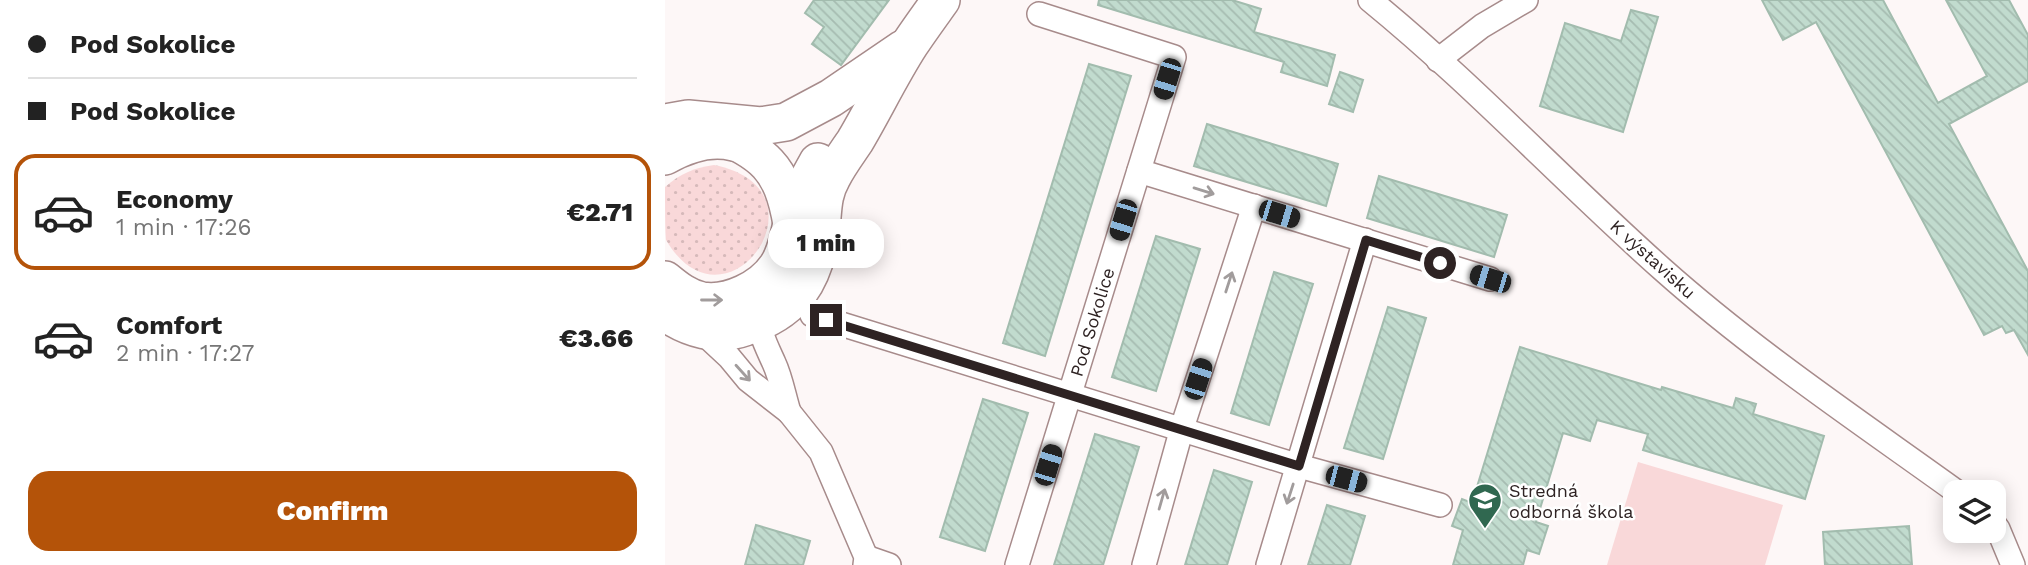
<!DOCTYPE html>
<html lang="en">
<head>
<meta charset="utf-8">
<style>
	:root { --surface:#fff; --page:#f2f2f2; --text:#222; --muted:#767676; --line:#e0e0e0; --accent:#b45309 }
	body { margin:0; font-family:"Work Sans",sans-serif; background:var(--page); color:var(--text); height:100vh; display:flex; flex-direction:column; font-size:26px; white-space:nowrap }
	* { box-sizing:border-box; margin:0 }
	p { font-size:23px; color:var(--muted) }
	.icon { flex:none; width:38px; height:38px; fill:none; stroke:currentColor; stroke-width:2; stroke-linecap:round; stroke-linejoin:round }
	.map { position:relative; flex:1; overflow:hidden }
	.drawer { display:flex; flex-direction:column; background:var(--surface); width:665px }
	.drawer>* { flex:none }
	.hud { display:grid; align-content:center; height:154px; padding:0 28px; background:var(--surface) }
	.tools { position:absolute; left:1278px; top:480px; display:grid; gap:14px }
	.tools a { display:grid; place-items:center; width:63px; height:63px; border-radius:14px; background:var(--surface); box-shadow:0 4px 18px #0003; font-size:35px }
	.end { position:absolute; width:32px; height:32px; margin:-16px; border:9px solid #2e2323; background:#fff; box-shadow:0 0 0 4px #fff }
	.from { border-radius:50% }
	.bubble { position:absolute; height:49px; border-radius:21px; background:var(--surface); box-shadow:0 4px 18px #0003; font-size:23px; font-weight:800; line-height:49px; text-align:center }
	.car { position:absolute; width:21px; height:42px; margin:-21px -10px; border-radius:9px; box-shadow:0 0 5px 2px #0007; background:linear-gradient(#222 24%,#8ab4d8 0 40%,#222 0 76%,#8ab4d8 0 86%,#222 0) }
	.hud b { display:flex; align-items:center; gap:24px; height:66px; font-size:26px }
	.hud b+b { border-top:2px solid var(--line) }
	.hud i { width:18px; height:18px; background:var(--text) }
	ul { padding:0; list-style:none }
	li { display:flex; align-items:center; gap:21px; height:116px; margin:0 14px 10px; padding:0 14px; border:4px solid transparent; border-radius:21px }
	li div { flex:1 }
	li b { display:block; font-size:26px }
	li em { font-style:normal; font-weight:800 }
	li.selected { border-color:var(--accent) }
	li>.icon { width:63px; height:63px; stroke-width:1.5 }
	.action { display:flex; gap:14px; margin-top:auto; padding:14px 28px }
	.action a { flex:1; height:80px; border-radius:21px; background:var(--accent); color:#fff; font-size:28px; font-weight:800; line-height:80px; text-align:center }
	main { display:flex; flex:1; min-height:0 }
	.map>svg:first-child { display:block }
	.grass { fill:url(#grass-dots) }
	.garden { fill:#f9d8d9 }
	.building { fill:url(#building-back-hatch); stroke:#a2bcae; stroke-width:2 }
	.lines { fill:none; stroke-linecap:round; stroke-linejoin:round }
	.street-casing { stroke:#a78b8b; stroke-width:26 }
	.primary-casing { stroke:#a78b8b; stroke-width:40 }
	.street { stroke:#fff; stroke-width:23 }
	.primary { stroke:#fff; stroke-width:37 }
	.oneway { stroke:#a19c9c }
	.route { stroke:#2e2323; stroke-width:9 }
	.labels { text-anchor:middle; dominant-baseline:central; stroke-width:5; stroke-linejoin:round; paint-order:stroke }
	.street-label { font-size:18px; fill:#2e2323; stroke:#fff }
	.poi-label { font-size:18px; fill:#2e2323; stroke:#fff; text-anchor:start }
</style>
</head>
<body>
<main>
<section class="drawer">
<div class="hud">
<b><i class="from"></i>Pod Sokolice</b>
<b><i></i>Pod Sokolice</b>
</div>
<ul>
<li class="selected"><svg class="icon" aria-label="car" viewBox="0 0 24 24"><path d="M5 17H2v-5l4-1 3-4h7l3 4 3 1v5h-3M9 17h6M6 11h13"/><circle cx="7" cy="17" r="2"/><circle cx="17" cy="17" r="2"/></svg><div><b>Economy</b><p>1 min · 17:26</p></div><em>€2.71</em></li>
<li><svg class="icon" aria-label="car" viewBox="0 0 24 24"><path d="M5 17H2v-5l4-1 3-4h7l3 4 3 1v5h-3M9 17h6M6 11h13"/><circle cx="7" cy="17" r="2"/><circle cx="17" cy="17" r="2"/></svg><div><b>Comfort</b><p>2 min · 17:27</p></div><em>€3.66</em></li>
</ul>
<div class="action"><a>Confirm</a></div>
</section>
<div class="map">
<svg width="1363" height="565" viewBox="0 0 1363 565">
	<defs>
		<pattern id="grass-dots" width="8" height="8" patternUnits="userSpaceOnUse" patternTransform="scale(1.75)"><rect width="8" height="8" fill="#f9d8d9"/><path d="M2 2h.1M6 6h.1" fill="none" stroke="#d6b9ba" stroke-width="1.8" stroke-linecap="round"/></pattern>
		<pattern id="building-back-hatch" width="6" height="6" patternUnits="userSpaceOnUse" patternTransform="scale(1.75)"><rect width="6" height="6" fill="#c1dbce"/><path d="M-1 5l2 2M0 0l6 6M5-1l2 2" fill="none" stroke="#a6bcb1"/></pattern>
	</defs>
	<rect width="100%" height="100%" fill="#fdf7f7"/>
	<path class="grass" d="M49,165C170,189 61,342 1,240C0,232 0,198 0,187C16,173 29,168 49,165Z"/>
	<path class="garden" d="M973,462L1118,505L1100,565H942Z"/>
	<g class="building">
		<path d="M149,0H224L176,65L147,44L159,27L140,13Z"/>
		<path d="M434,0H567L596,9L589,32L670,55L662,86L616,72L619,62L433,5Z"/>
		<path d="M1097,0H1218L1273,103L1322,76L1281,0H1344L1363,35V81L1284,124L1363,271V355L1349,330L1341,333L1337,326L1319,335L1151,22L1118,40Z"/>
		<path d="M966,10L993,17L958,132L875,106L900,23L956,41Z"/>
		<path d="M424,64L466,76L380,356L338,343Z"/>
		<path d="M675,72L698,80L688,112L664,104Z"/>
		<path d="M542,124L673,164L661,206L529,166Z"/>
		<path d="M714,176L842,215L829,257L702,218Z"/>
		<path d="M491,236L535,249L491,391L447,377Z"/>
		<path d="M609,272L648,284L604,425L566,413Z"/>
		<path d="M723,307L761,318L718,459L679,448Z"/>
		<path d="M855,347L996,390L997,387L1068,408L1071,398L1091,404L1088,414L1159,436L1140,499L978,450L983,434L932,420L925,441L898,433L871,522L883,526L874,554L862,550L858,565H788L798,530L787,526L797,499L807,503Z"/>
		<path d="M318,399L363,413L320,551L275,537Z"/>
		<path d="M430,434L474,447L438,565H389Z"/>
		<path d="M549,470L587,482L562,565H520Z"/>
		<path d="M662,505L700,516L685,565H643Z"/>
		<path d="M91,525L145,541L138,565H80Z"/>
		<path d="M1244,526L1247,565H1160L1158,532Z"/>
	</g>
	<g class="lines">
		<g class="street-casing">
			<g id="street">
				<path d="M705,0C808,84 898,181 997,269C1089,351 1192,420 1292,492"/>
				<path d="M773,60L817,26L861,0"/>
				<path d="M474,171L825,279"/>
				<path d="M94,309C93,331 100,343 109,363C116,378 119,396 124,412"/>
				<path d="M147,315L634,466L775,505"/>
				<path d="M35,330L64,357L83,380L124,412L156,452L201,557L200,565"/>
				<path d="M1328,522L1333,529L1348,565"/>
				<path d="M201,557L224,565"/>
				<path d="M352,565L509,57L374,14"/>
				<path d="M479,565L517,428L589,206"/>
				<path d="M603,565L700,240"/>
			</g>
		</g>
		<g class="primary-casing">
			<g id="primary">
				<path d="M0,123L23,119L96,126L121,122L166,98L238,49"/>
				<path d="M47,130C99,154 117,165 127,224"/>
				<path d="M0,156C21,144 45,136 69,142"/>
				<path d="M0,280C11,289 22,298 37,301C64,305 97,289 112,267C122,253 123,237 128,221C134,200 141,182 153,162"/>
				<path d="M0,312C24,329 52,337 80,327C130,311 150,280 156,229C158,210 157,194 167,177C173,165 182,153 190,141C209,109 225,75 245,44C255,29 266,14 276,0"/>
			</g>
		</g>
		<use href="#street" class="street"/>
		<use href="#primary" class="primary"/>
	</g>
	<defs><path id="oneway-shaft" d="M-6 0H5M1.5-3L5.5 0L1.5 3" fill="none" stroke-width="1.6" stroke-linecap="round" stroke-linejoin="round" transform="scale(1.75)"/></defs>
	<g class="oneway">
		<use href="#oneway-shaft" transform="translate(539 191) rotate(17)"/>
		<use href="#oneway-shaft" transform="translate(564 282) rotate(-72)"/>
		<use href="#oneway-shaft" transform="translate(47 300)"/>
		<use href="#oneway-shaft" transform="translate(78 373) rotate(48)"/>
		<use href="#oneway-shaft" transform="translate(625 494) rotate(108)"/>
		<use href="#oneway-shaft" transform="translate(497 499) rotate(-74)"/>
	</g>
	<g class="lines">
		<path class="route" d="M161,320L634,466L701,240L775,263"/>
	</g>
	<defs>
		<g id="school-pin" transform="scale(1.75)"><path d="M0 17L-7.5 6A9.5 9.5 0 1 1 7.5 6Z" fill="#306850" stroke="#fff"/><path d="M0-5L7-2L0 1L-7-2ZM-4 1L0 2.5L4 1V4Q0 6-4 4Z" fill="#fff"/></g>
	</defs>
	<g fill-rule="evenodd">
		<use href="#school-pin" x="820" y="500"/>
	</g>
	<g class="labels">
		<g class="street-label">
			<text transform="translate(988 259) rotate(42)">K výstavisku</text>
			<text transform="translate(427 322) rotate(-73)">Pod Sokolice</text>
		</g>
		<g class="poi-label">
			<text x="844" y="490">Stredná<tspan x="844" dy="21">odborná škola</tspan></text>
		</g>
	</g>
</svg>
<div class="tools">
<a><svg class="icon" aria-label="layers" viewBox="0 0 24 24"><path d="M12 4l9 5-9 5-9-5zM3 14l9 5 9-5"/></svg></a>
</div>
<i class="end from" style="left:775px;top:263px"></i>
<i class="end" style="left:161px;top:320px"></i>
<div class="bubble" style="left:103px;top:219px;width:116px">1 min</div>
<i class="car" style="left:502px;top:79px;rotate:197deg"></i>
<i class="car" style="left:614px;top:214px;rotate:107deg"></i>
<i class="car" style="left:458px;top:220px;rotate:197deg"></i>
<i class="car" style="left:825px;top:279px;rotate:287deg"></i>
<i class="car" style="left:533px;top:379px;rotate:18deg"></i>
<i class="car" style="left:383px;top:465px;rotate:17deg"></i>
<i class="car" style="left:681px;top:479px;rotate:105deg"></i>
</div>
</main>
</body>
</html>
